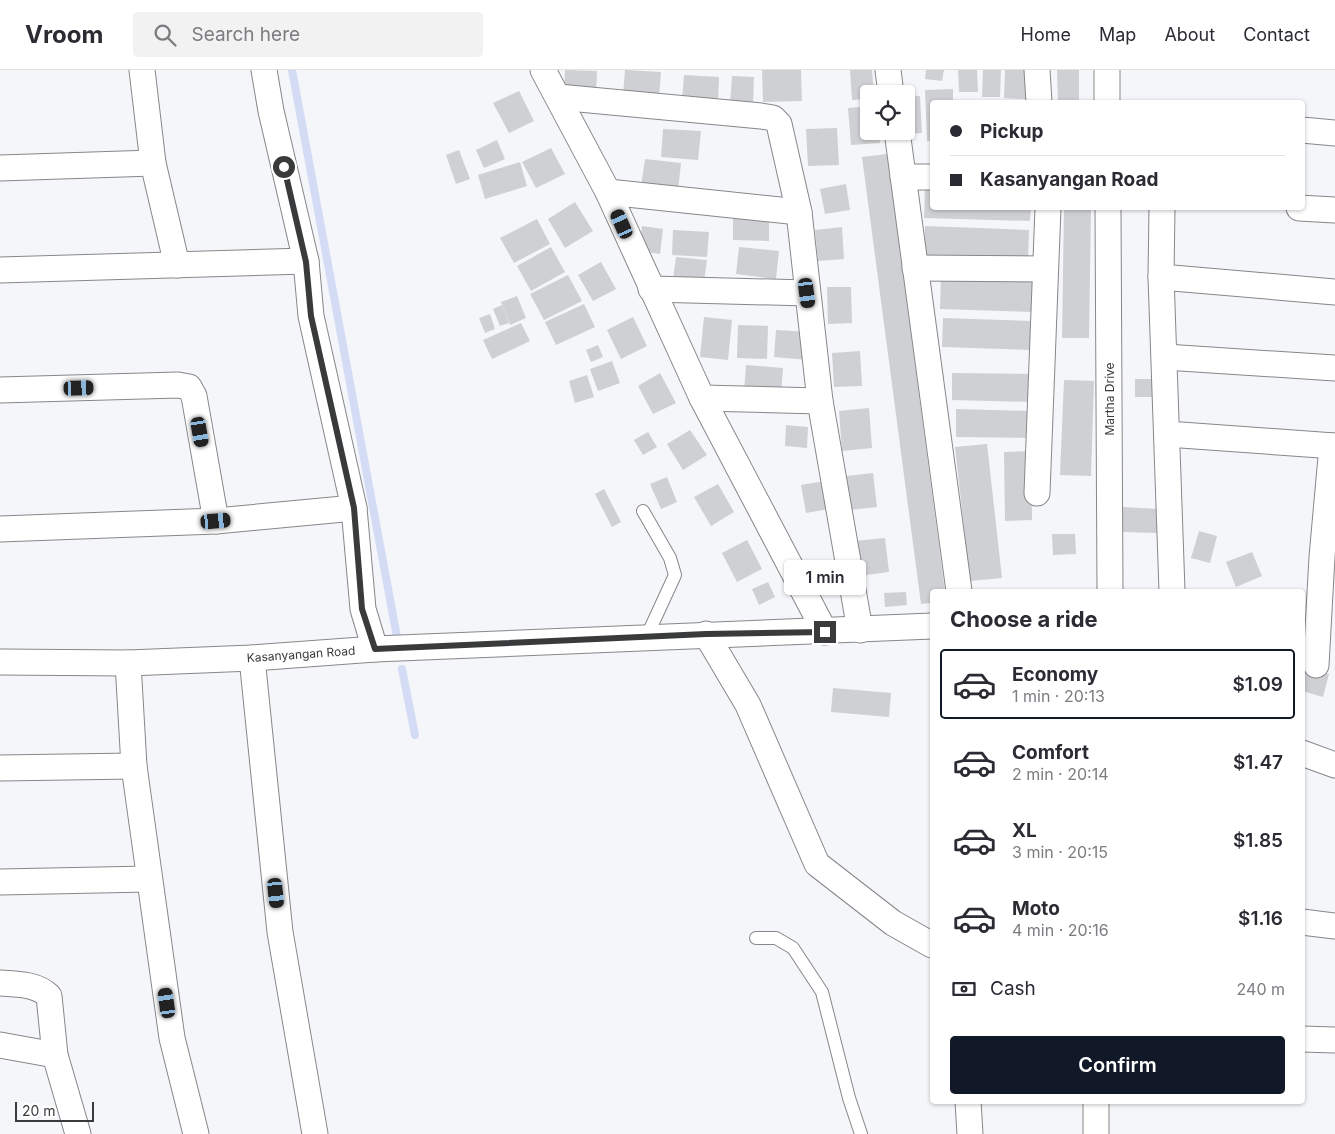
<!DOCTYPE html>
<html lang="en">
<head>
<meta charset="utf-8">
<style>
	:root { --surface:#fff; --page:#f2f2f3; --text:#2b2b33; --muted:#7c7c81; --line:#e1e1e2; --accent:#111827 }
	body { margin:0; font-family:Inter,sans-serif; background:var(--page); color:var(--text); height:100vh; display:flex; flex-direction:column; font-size:19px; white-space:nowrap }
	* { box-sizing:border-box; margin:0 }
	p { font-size:16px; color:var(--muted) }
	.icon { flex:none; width:28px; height:28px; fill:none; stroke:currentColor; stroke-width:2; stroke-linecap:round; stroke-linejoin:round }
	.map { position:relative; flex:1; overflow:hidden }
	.sheet { position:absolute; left:930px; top:519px; width:375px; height:515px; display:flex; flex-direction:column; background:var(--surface); border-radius:5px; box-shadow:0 1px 4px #0004 }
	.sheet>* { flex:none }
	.guide { position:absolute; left:930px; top:30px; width:375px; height:110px; border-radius:5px; box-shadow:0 1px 4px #0004; display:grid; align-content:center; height:110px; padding:0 20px; background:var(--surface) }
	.tools { position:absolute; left:860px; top:15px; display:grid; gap:10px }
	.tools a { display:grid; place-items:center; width:55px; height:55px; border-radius:5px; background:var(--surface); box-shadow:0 1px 4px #0004; font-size:25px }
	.scale { position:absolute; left:15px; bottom:12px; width:79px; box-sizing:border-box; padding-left:5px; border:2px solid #393a3b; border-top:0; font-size:14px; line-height:18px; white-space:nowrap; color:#393a3b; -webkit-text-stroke:4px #fff; paint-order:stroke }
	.end { position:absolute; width:22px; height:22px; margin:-11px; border:6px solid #393a3b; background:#fff; box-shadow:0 0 0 2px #fff }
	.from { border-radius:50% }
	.bubble { position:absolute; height:35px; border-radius:5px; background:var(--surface); box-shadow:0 1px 4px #0004; font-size:16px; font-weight:600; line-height:35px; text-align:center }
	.car { position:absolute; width:15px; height:30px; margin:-15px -8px; border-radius:6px; box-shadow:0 0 4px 1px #0007; background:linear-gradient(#222 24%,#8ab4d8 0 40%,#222 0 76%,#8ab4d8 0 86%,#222 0) }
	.guide b { display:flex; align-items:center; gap:18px; height:48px; font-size:19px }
	.guide b+b { border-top:1px solid var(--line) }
	.guide i { width:12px; height:12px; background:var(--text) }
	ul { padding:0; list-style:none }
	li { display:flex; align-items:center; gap:15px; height:70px; margin:0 10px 8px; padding:0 10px; border:2px solid transparent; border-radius:5px }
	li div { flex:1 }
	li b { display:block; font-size:19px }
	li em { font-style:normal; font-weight:600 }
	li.selected { border-color:var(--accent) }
	li>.icon { width:45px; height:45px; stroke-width:1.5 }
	h2 { padding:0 20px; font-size:22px; line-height:60px }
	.pay { display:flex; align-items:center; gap:12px; height:55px; padding:0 20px; font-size:19px }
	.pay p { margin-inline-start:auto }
	.cta { display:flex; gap:10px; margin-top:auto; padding:10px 20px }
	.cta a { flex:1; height:58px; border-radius:5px; background:var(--accent); color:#fff; font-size:20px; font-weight:600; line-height:58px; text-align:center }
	header { display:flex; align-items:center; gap:30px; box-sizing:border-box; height:70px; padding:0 25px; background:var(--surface); border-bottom:1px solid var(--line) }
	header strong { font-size:24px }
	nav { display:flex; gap:28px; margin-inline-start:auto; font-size:18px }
	.search { width:350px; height:45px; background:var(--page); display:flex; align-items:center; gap:12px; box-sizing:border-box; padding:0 18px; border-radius:5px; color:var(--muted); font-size:19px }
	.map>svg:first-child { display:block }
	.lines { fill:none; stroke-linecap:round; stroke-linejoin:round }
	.stream { stroke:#d4dbf5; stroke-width:8 }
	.building { fill:#cfd0d3 }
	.lane-casing { stroke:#868789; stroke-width:14 }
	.street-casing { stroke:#868789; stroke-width:27 }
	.lane { stroke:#fff; stroke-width:12 }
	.street { stroke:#fff; stroke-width:25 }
	.route { stroke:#393a3b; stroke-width:6 }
	.labels { text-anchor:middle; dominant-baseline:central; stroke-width:4; stroke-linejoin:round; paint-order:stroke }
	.street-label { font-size:12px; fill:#393a3b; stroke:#fff }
</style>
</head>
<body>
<header>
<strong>Vroom</strong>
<div class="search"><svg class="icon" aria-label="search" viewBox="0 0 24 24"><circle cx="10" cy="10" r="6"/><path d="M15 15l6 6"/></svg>Search here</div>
<nav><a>Home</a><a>Map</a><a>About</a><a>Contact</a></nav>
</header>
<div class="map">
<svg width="1335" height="1064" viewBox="0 0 1335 1064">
	<rect width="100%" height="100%" fill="#f5f6f9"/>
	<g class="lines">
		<g class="stream">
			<path d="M292,0L397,567"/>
			<path d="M402,599L415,665"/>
		</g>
	</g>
	<g class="building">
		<path d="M565,0L597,1L596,26L564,24Z"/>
		<path d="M625,0L661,2L659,28L623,25Z"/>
		<path d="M762,0H801L802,31L763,32Z"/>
		<path d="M850,0H872L874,24H869V29L852,30Z"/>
		<path d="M926,0H944L942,11L925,9Z"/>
		<path d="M958,0H977L978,22H959Z"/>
		<path d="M983,0H1001L1000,27H982Z"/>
		<path d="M1005,0H1026V29L1004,28Z"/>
		<path d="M1057,0H1079V32H1058Z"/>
		<path d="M684,5L719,7L718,33L682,31Z"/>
		<path d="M732,6L754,7L753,36L730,34Z"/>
		<path d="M953,19V32H932V71H927L925,20Z"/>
		<path d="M519,21L534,51L509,63L493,33Z"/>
		<path d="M920,26L922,63L901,64L906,61V27Z"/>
		<path d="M869,36V61H879L880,73L851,75L848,38Z"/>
		<path d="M837,58L839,95L808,96L806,59Z"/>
		<path d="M663,59L701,61L698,90L661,87Z"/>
		<path d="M497,70L505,89L484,98L476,80Z"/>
		<path d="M551,78L565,104L536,118L522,92Z"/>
		<path d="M459,80L470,109L456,114L446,85Z"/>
		<path d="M887,84L945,521H932V533L921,534L862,87Z"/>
		<path d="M645,89L681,93L678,121L641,117Z"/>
		<path d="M520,92L527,116L485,129L478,105Z"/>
		<path d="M846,114L850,140L825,144L820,119Z"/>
		<path d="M925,116H932V138H1031L1030,151L924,148Z"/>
		<path d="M575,132L593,161L565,178L548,149Z"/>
		<path d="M1064,138H1091L1089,268H1062Z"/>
		<path d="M733,147L769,148V171L733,170Z"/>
		<path d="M537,149L550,174L514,193L500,168Z"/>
		<path d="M642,156L663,159L660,184L639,181Z"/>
		<path d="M925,156L1029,160L1028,191L924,187Z"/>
		<path d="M842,157L844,189L818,191L815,160Z"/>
		<path d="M673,160L709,162L707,187L672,185Z"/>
		<path d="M551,177L565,202L531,221L517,196Z"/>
		<path d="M739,177L779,181L776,209L736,204Z"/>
		<path d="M676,187L707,190L704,212L673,209Z"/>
		<path d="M601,192L616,219L593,231L578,205Z"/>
		<path d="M568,205L582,231L544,250L530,224Z"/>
		<path d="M941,206L1034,210L1033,242L940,239Z"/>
		<path d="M827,217H851L852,253L828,254Z"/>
		<path d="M517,226L526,248L510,255L501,232Z"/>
		<path d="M584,234L595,257L556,275L545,252Z"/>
		<path d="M502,235L509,253L500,256L493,239Z"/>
		<path d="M490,244L495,259L485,263L479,248Z"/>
		<path d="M633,247L647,276L621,289L607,260Z"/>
		<path d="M704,247L732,250L728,290L700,287Z"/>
		<path d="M943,248L1032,251V280L942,277Z"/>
		<path d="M521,253L530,271L492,289L483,270Z"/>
		<path d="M738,255L768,256L767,289L737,288Z"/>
		<path d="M776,260L810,262L808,290L774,287Z"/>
		<path d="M598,275L603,287L591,292L586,280Z"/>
		<path d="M860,281L862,316L834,317L832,283Z"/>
		<path d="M612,291L620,313L598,321L590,299Z"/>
		<path d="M746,295L783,298L781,324L744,322Z"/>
		<path d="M660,303L676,333L653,344L638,316Z"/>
		<path d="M952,303L1031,304V332L952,330Z"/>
		<path d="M587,305L594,327L575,333L569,311Z"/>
		<rect x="1135" y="309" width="17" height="18"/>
		<path d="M1064,310L1094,311L1091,406L1060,405Z"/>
		<path d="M869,338L872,378L842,381L839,341Z"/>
		<path d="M956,339L1032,341V368L956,367Z"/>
		<path d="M786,355L808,357L807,378L785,376Z"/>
		<path d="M690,360L707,385L683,400L667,374Z"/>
		<path d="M648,362L657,377L643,385L634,370Z"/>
		<path d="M987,374L1002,508L970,511L955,377Z"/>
		<path d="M1031,381L1032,450L1005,451L1004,382Z"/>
		<path d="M873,403L877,437L850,440L846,406Z"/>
		<path d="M667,407L677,432L661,439L650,414Z"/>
		<path d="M825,411L829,439L806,443L801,415Z"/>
		<path d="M718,414L734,442L711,456L694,427Z"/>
		<path d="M604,419L621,452L612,457L595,424Z"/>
		<path d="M1123,437L1158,439L1157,463L1122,462Z"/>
		<path d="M1199,461L1217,466L1210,493L1191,488Z"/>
		<path d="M1052,464H1075L1076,484L1053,485Z"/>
		<path d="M885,468L889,502L858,506L854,471Z"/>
		<path d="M747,470L762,499L737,512L722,483Z"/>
		<path d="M1252,482L1262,506L1236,517L1226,492Z"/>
		<path d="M768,512L775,527L759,535L752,519Z"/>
		<path d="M906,522L907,535L885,537L884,523Z"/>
		<path d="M1302,596L1329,604L1323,627L1302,621Z"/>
		<path d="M833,618L891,623L889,647L831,642Z"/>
	</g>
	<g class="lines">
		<g class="lane-casing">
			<g id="lane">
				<path d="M643,441L670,488L675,505L646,568"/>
				<path d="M756,868H776L793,878L822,922L849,1028L861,1064"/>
			</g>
		</g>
		<g class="street-casing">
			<g id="street">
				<path d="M142,0L153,93L177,195"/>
				<path d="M264,0L271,41L306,191L311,246L354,438L363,539L375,579"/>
				<path d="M543,0L608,122L702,328L825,562"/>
				<path d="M888,0L891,24"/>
				<path d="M1037,0L1039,32"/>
				<path d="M1107,0V32"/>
				<path d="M558,27L761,46L773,48L779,54L799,142L820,331L860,560"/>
				<path d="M1302,60L1335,63"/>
				<path d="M897,61L959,521"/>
				<path d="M0,98L153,93"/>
				<path d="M903,107H932"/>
				<path d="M608,122L799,142"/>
				<path d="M1108,138L1110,521"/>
				<path d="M1162,138L1161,207L1172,521"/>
				<path d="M1299,138L1335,140"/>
				<path d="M915,198L1045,199"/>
				<path d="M0,200L306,191"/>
				<path d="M1161,207L1335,222"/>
				<path d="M651,219L807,223"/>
				<path d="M1165,287L1335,298"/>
				<path d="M0,320L178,315L189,317L194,326L216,451"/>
				<path d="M702,328L820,331"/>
				<path d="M1167,364L1335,376"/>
				<path d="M1037,423L1048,138"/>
				<path d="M0,459L216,451L354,438"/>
				<path d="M706,564L748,635L817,794L893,853L932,875"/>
				<path d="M252,588L280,862L315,1064"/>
				<path d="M0,592L128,593L252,588L375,579L932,556"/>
				<path d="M128,593L134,696L172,968L196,1064"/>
				<path d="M1316,595L1322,487L1332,376"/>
				<path d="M1302,683L1335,695"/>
				<path d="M0,698L134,696"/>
				<path d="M0,812L149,809"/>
				<path d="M1302,852L1335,856"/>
				<path d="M0,913C17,914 37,914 49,926L55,985L78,1064"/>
				<path d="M1302,969L1335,970"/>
				<path d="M0,975L55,985"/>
				<path d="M968,1031L970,1064"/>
				<path d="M1096,1064V1031"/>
			</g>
		</g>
		<use href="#lane" class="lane"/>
		<use href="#street" class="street"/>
	</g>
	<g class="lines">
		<path class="route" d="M284,97L306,192L311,246L354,438L362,539L375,579L706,564L825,562"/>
	</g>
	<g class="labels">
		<g class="street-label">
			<text transform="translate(1109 329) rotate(-90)">Martha Drive</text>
			<text transform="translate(301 584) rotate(-4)">Kasanyangan Road</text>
		</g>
	</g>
</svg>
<div class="tools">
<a><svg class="icon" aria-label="locate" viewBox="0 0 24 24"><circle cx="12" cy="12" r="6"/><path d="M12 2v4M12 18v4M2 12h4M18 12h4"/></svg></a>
</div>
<div class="scale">20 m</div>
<i class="end from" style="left:284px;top:97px"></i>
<i class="end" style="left:825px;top:562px"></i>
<div class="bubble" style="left:784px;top:490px;width:82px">1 min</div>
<i class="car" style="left:622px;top:154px;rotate:336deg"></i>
<i class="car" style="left:807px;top:223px;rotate:173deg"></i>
<i class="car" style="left:79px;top:318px;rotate:88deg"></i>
<i class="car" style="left:200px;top:362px;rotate:170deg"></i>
<i class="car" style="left:216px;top:451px;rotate:85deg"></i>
<i class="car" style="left:276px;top:823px;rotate:174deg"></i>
<i class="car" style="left:167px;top:933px;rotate:352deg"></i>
<div class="guide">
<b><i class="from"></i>Pickup</b>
<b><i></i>Kasanyangan Road</b>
</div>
<section class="sheet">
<h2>Choose a ride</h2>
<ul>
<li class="selected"><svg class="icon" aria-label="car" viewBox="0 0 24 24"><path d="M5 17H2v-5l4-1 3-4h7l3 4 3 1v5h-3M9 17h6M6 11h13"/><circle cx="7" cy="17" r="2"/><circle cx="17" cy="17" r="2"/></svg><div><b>Economy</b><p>1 min · 20:13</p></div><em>$1.09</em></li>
<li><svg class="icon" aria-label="car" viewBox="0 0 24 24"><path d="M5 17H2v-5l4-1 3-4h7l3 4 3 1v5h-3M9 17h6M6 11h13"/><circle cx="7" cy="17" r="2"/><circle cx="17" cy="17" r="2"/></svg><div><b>Comfort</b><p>2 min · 20:14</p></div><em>$1.47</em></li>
<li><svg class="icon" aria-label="car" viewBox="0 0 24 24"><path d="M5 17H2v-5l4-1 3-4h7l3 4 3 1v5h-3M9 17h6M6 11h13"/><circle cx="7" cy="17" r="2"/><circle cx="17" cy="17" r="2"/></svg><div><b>XL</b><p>3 min · 20:15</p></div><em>$1.85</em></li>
<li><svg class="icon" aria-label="car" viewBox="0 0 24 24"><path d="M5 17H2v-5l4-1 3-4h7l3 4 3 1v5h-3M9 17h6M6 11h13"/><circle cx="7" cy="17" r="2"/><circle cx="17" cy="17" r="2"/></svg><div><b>Moto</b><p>4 min · 20:16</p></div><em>$1.16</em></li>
</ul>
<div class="pay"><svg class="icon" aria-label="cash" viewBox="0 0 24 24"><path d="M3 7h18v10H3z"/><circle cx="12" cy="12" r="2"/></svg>Cash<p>240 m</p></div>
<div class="cta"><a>Confirm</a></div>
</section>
</div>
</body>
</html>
